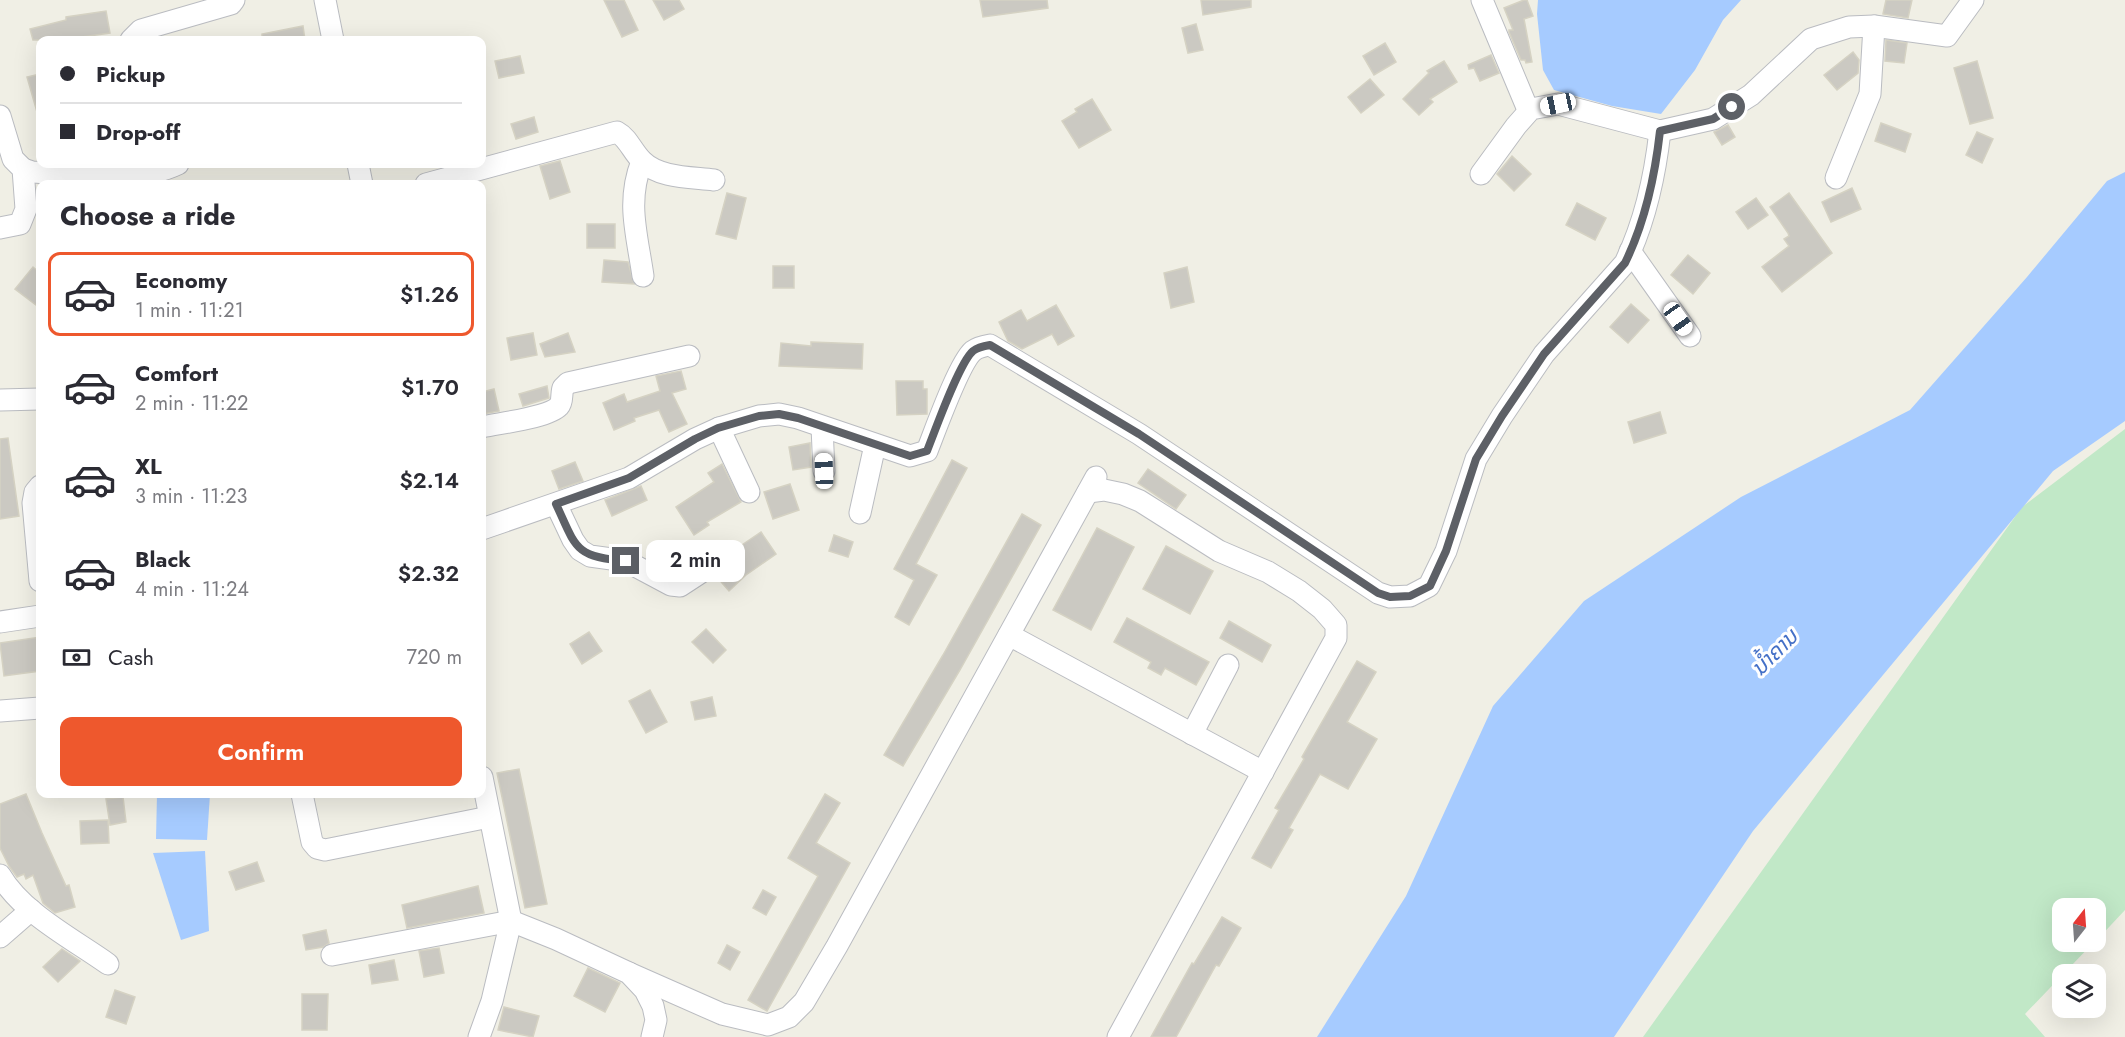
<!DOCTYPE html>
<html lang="en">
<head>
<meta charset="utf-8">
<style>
	:root { --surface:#fff; --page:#f2f2f3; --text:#2b2b33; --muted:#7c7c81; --line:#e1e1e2; --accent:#ee582d }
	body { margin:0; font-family:Jost,"Noto Sans Lao",sans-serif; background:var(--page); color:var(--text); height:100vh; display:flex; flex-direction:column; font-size:22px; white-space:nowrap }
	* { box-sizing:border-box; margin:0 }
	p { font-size:20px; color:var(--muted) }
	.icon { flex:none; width:33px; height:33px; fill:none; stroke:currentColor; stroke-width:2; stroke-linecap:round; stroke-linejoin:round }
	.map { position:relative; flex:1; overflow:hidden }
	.sheet { position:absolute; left:36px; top:180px; width:450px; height:618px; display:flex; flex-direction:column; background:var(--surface); border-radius:12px; box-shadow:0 6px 24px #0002 }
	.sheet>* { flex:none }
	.hud { position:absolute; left:36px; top:36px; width:450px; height:132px; border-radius:12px; box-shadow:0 6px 24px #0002; display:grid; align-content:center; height:132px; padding:0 24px; background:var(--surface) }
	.needle { width:39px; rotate:17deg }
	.controls { position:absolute; left:2052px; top:898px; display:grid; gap:12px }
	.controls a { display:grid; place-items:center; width:54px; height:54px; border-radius:12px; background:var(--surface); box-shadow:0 6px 24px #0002; font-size:30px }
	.end { position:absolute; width:27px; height:27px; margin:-14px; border:8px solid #5d6066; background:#fff; box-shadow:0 0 0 3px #fff }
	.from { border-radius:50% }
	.bubble { position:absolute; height:42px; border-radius:12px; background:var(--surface); box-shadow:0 6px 24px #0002; font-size:20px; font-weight:600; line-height:42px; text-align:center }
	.car { position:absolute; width:18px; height:36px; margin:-18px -9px; border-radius:8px; box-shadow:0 0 4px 2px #0007; background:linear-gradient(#fff 24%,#345 0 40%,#fff 0 76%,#345 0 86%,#fff 0) }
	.hud b { display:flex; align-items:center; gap:21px; height:57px; font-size:22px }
	.hud b+b { border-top:2px solid var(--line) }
	.hud i { width:15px; height:15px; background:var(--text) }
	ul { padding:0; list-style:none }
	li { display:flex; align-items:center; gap:18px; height:84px; margin:0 12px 9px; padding:0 12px; border:3px solid transparent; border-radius:12px }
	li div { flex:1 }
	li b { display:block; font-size:22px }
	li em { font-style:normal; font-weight:600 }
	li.on { border-color:var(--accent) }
	li>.icon { width:54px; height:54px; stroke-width:1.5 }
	h2 { padding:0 24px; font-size:27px; line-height:72px }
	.pay { display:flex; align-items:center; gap:15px; height:66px; padding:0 24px; font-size:22px }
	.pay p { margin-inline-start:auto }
	.button { display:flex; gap:12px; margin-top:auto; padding:12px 24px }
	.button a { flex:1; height:69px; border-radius:12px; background:var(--accent); color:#fff; font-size:24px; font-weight:600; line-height:69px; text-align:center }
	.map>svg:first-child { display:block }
	.green { fill:#c1e8c7 }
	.water { fill:#a6cbff }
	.building { fill:#cbc9c2; stroke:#d5d2c3; stroke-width:1.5 }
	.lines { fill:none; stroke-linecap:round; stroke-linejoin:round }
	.minor-casing { stroke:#babcc1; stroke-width:23 }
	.minor { stroke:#fff; stroke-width:21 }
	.route { stroke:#5d6066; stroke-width:8 }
	.labels { text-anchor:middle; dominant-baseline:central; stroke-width:6; stroke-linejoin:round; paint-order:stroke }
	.water-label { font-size:22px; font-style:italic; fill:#4470c7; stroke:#fff }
</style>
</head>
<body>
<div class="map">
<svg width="2125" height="1037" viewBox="0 0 2125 1037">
	<rect width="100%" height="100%" fill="#f0efe5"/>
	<path class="green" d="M2125,429V910L2096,941V909H2062V942H2094L2025,1014L2045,1037H1643L2022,507Z"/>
	<g class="water">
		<path d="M1538,0H1741L1723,20L1695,70L1661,114L1612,106L1554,90L1543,70L1537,14Z"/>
		<path d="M2125,172V421L2053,471L1753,831L1614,1037H1317L1406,896L1493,706L1584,601L1741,497L1910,410L2027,277L2107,181Z"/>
		<path d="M157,794H210L207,840L156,839Z"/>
		<path d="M205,851L209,931L181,940L153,853Z"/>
	</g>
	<g class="building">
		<path d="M604,0H624L638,30L622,37Z"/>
		<path d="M653,0H679L684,9L664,20Z"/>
		<path d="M980,0H1047L1048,8L983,17Z"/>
		<path d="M1201,0H1251V7L1203,15Z"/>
		<path d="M1524,0H1527L1533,16L1524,19L1532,62L1526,63L1525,60H1521L1509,32V30H1513L1504,8Z"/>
		<path d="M1886,0H1912L1908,18L1883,14Z"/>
		<path d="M106,11L110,33L60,40H33L30,29L66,20V17Z"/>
		<path d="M1196,24L1203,50L1188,53L1182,28Z"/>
		<path d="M303,26L305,40H262V34Z"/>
		<path d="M1886,40L1907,43L1904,63L1885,61Z"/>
		<path d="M1385,43L1396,62L1374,75L1363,56Z"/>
		<path d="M1853,52L1859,60L1858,73L1837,90L1824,75Z"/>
		<path d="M1491,55L1499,73L1480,81L1474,68L1469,69L1468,65Z"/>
		<path d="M520,56L524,73L499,78L495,61Z"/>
		<path d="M1444,61L1457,82L1430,99L1433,102L1419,115L1403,99L1429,73L1427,71Z"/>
		<path d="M1977,61L1993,118L1970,124L1954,68Z"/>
		<path d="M40,74V111L37,112L27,77Z"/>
		<path d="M1370,79L1384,95L1361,113L1348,97Z"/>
		<path d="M1092,99L1111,130L1079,148L1062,121L1077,112L1075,109Z"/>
		<path d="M534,117L538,132L516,139L511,124Z"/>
		<path d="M1881,123L1911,134L1905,152L1875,141Z"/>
		<path d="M1728,125L1735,137L1722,145L1714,132Z"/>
		<path d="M1977,132L1993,139L1982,163L1966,155Z"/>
		<path d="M1512,156L1531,174L1514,191L1497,174Z"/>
		<path d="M560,161L570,192L550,199L540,166Z"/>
		<path d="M1852,188L1861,209L1831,222L1822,202Z"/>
		<path d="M727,193L746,198L736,239L716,234Z"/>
		<path d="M1789,193L1832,253L1782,292L1762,267L1789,246L1784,239L1789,236L1788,233L1770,207Z"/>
		<path d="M1756,198L1768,215L1748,229L1736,212Z"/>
		<path d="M1577,203L1606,218L1595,240L1566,225Z"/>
		<rect x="587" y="224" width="28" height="24"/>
		<path d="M1688,255L1710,273L1693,294L1671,275Z"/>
		<path d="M604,260L628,262L634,284L602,282Z"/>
		<rect x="773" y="266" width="21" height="22"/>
		<path d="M33,267L40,273V308L15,289Z"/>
		<path d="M1187,267L1194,302L1171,308L1164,273Z"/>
		<path d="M1631,304L1649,320L1628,343L1610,327Z"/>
		<path d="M1056,305L1074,336L1058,345L1052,334L1022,349L1008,341L999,322L1021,310L1027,321Z"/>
		<path d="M533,333L537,355L511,360L507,338Z"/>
		<path d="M568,333L575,352L545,357L540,344Z"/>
		<path d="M811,342L863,344L862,369L779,366L781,343L811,346Z"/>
		<path d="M681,371L686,389L672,393L687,424L669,432L659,410L634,418L635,421L614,430L603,403L624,394L627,402L660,391L656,376Z"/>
		<path d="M896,381H923V389H927V414L897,415Z"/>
		<path d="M547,386L549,398L523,406L519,394Z"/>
		<path d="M494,389L499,411L482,414V392Z"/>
		<path d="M1660,412L1666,433L1634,443L1628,422Z"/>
		<path d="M8,438L19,516L0,519V439Z"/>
		<path d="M810,443L811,467L793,470L789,447Z"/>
		<path d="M952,460L967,468L916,564L937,575L909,625L895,617L914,580L894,569Z"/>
		<path d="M575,462L583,481L559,489L552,471Z"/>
		<path d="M722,464L741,502L707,522L709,525L694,535L676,507L714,482L708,473Z"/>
		<path d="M1148,469L1186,495L1176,509L1138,483Z"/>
		<path d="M790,484L799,510L773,519L764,492Z"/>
		<path d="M641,486L647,500L612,516L605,500Z"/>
		<path d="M1022,514L1041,525L960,670L903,766L884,755L943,655Z"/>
		<path d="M1097,528L1134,547L1091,630L1053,610Z"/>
		<path d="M761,532L776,554L746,575L729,591L716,576L718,567L735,553L733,551Z"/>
		<path d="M834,535L853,542L848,557L829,551Z"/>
		<path d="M1166,546L1213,571L1190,614L1143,589Z"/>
		<path d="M1127,618L1209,662L1196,685L1165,668L1161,675L1148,668L1151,662L1114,642Z"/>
		<path d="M1229,621L1271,645L1262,662L1220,638Z"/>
		<path d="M706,629L726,650L713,663L692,642Z"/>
		<path d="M589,632L602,651L582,664L570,644Z"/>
		<path d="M40,637V671L4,676L0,643Z"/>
		<path d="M1357,661L1376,672L1347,722L1377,739L1348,789L1320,774L1289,828L1293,830L1271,868L1252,858L1279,810L1275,808L1304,759L1302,757Z"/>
		<path d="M650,690L667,722L646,733L629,701Z"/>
		<path d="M712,697L716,716L695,720L691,702Z"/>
		<path d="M519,769L547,904L525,908L497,773Z"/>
		<path d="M26,794L42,833L66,886L69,885L75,907L55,913L43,903L33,875L26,879L24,874L17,877L9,866L0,848V804Z"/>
		<path d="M825,794L840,803L816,843L850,863L767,1011L748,1000L818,876L788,858Z"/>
		<path d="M123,797L126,822L110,825L106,799Z"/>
		<path d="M108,820L109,843L81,844L80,821Z"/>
		<path d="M257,862L264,881L236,890L229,872Z"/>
		<path d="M478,886L484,913L407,928L402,905Z"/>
		<path d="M763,890L776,897L766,915L753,908Z"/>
		<path d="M1222,917L1241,928L1219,966L1216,965L1176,1037H1151L1192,963L1194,964Z"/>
		<path d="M326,930L329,943L323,947L306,950L303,935Z"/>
		<path d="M727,945L740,952L730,970L718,963Z"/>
		<path d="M439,948L444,973L424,977L419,951Z"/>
		<path d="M62,949L80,961L58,982L43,967Z"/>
		<path d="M394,960L398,980L372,984L369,965Z"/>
		<path d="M588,968L620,983L605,1012L574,996Z"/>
		<path d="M115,990L135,997L126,1024L106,1017Z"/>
		<path d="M302,994H328L327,1030H302Z"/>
		<path d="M504,1007L539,1016L533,1037L498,1030Z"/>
	</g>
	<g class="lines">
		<g class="minor-casing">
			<g id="minor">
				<path d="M325,0L333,40"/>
				<path d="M1482,0L1526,105L1531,109"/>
				<path d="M131,40L141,30L231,4L234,0"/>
				<path d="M0,116L13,159L23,169L26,209L20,224L0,228"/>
				<path d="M642,161C626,202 637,234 643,276"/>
				<path d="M358,164L362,184"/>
				<path d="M23,169L32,172C77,174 137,184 178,164"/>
				<path d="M1481,174L1516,126L1531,109L1558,104L1660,131L1713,119L1751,95L1811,39L1849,27L1874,26L1947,36L1973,0"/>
				<path d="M1836,178L1870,94L1874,26"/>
				<path d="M426,184L617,132C628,138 632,151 642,161C659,178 690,177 714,180"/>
				<path d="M1630,251L1690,336"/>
				<path d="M0,400L40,399"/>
				<path d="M482,427C499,423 548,418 559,406C563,402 561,393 563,388L568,383L689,356"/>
				<path d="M822,427L824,471"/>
				<path d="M719,428L749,492"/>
				<path d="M40,486L35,492L33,503L40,581"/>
				<path d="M1088,492L1104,490L1123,494L1140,501L1219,551L1268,572L1299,591L1322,609L1336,625V638L1118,1037"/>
				<path d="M556,504L573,540L580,550L590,556L626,561L671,585L680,586L706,569"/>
				<path d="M860,513L875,445"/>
				<path d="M482,529L629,478L695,439L719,428L759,416L779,414L798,418L910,456L927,451C935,431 959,363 973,351C978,347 984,346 990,345L1139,434L1378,593L1390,597L1410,596L1429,586L1446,551L1476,459L1502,416L1544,354L1625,263C1645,222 1655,176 1660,131"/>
				<path d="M0,622L40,616"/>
				<path d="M1009,635L1263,772"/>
				<path d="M0,711L40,708"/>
				<path d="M1192,734L1228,665"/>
				<path d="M302,794L312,842L317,848L325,850L489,817"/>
				<path d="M0,875C22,913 73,939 108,964"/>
				<path d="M0,937L31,910"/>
				<path d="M332,955L511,921L556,939L629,973L645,990L653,1006L656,1020L652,1037"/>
				<path d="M629,973L722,1014L768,1025L789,1017L804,1002L837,946L1096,477"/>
				<path d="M479,1037L492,1001L511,921L482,777"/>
			</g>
		</g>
		<use href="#minor" class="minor"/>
	</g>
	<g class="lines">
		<path class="route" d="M626,561C574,557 576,547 556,504L629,478L695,439L718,428L759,416L779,414L798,418L910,456L927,451C935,431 959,363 973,351C978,347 984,346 990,345L1139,434L1378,593L1390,597L1410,596L1430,586L1446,551L1476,459L1502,416L1544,354L1625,263C1645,222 1655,176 1660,131L1713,119L1732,107"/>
	</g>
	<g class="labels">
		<g class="water-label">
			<text transform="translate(1774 652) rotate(-45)">ນ້ຳຄານ</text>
		</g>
	</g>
</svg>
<div class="controls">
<a><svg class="needle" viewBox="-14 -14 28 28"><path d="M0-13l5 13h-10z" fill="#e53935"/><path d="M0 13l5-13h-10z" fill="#7c7c81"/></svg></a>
<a><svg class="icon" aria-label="layers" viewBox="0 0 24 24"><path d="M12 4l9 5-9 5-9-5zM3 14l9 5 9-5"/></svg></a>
</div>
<i class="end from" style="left:1732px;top:107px"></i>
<i class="end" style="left:626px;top:561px"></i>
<div class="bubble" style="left:646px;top:540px;width:99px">2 min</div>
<i class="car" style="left:1558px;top:104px;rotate:258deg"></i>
<i class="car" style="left:1678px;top:319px;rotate:145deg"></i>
<i class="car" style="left:824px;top:471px;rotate:358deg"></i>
<div class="hud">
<b><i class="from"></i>Pickup</b>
<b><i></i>Drop-off</b>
</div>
<section class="sheet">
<h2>Choose a ride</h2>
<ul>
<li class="on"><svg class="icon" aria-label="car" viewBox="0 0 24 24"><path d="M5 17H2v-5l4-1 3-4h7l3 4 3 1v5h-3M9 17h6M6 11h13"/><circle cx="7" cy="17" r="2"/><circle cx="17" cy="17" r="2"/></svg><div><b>Economy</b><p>1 min · 11:21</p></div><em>$1.26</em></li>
<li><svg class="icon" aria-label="car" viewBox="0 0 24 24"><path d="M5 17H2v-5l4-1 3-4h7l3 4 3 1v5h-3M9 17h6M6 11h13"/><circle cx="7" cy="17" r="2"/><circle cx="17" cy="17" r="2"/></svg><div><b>Comfort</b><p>2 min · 11:22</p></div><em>$1.70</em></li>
<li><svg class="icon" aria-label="car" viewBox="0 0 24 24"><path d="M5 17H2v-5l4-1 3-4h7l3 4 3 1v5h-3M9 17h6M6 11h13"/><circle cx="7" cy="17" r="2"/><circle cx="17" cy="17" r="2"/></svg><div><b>XL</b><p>3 min · 11:23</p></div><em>$2.14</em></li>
<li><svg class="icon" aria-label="car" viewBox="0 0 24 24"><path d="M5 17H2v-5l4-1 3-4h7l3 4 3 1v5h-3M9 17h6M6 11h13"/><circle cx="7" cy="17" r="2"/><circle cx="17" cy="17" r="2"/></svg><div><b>Black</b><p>4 min · 11:24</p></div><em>$2.32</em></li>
</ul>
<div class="pay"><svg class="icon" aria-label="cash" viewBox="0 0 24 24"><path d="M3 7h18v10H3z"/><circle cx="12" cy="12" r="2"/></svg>Cash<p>720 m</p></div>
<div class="button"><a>Confirm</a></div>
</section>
</div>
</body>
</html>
